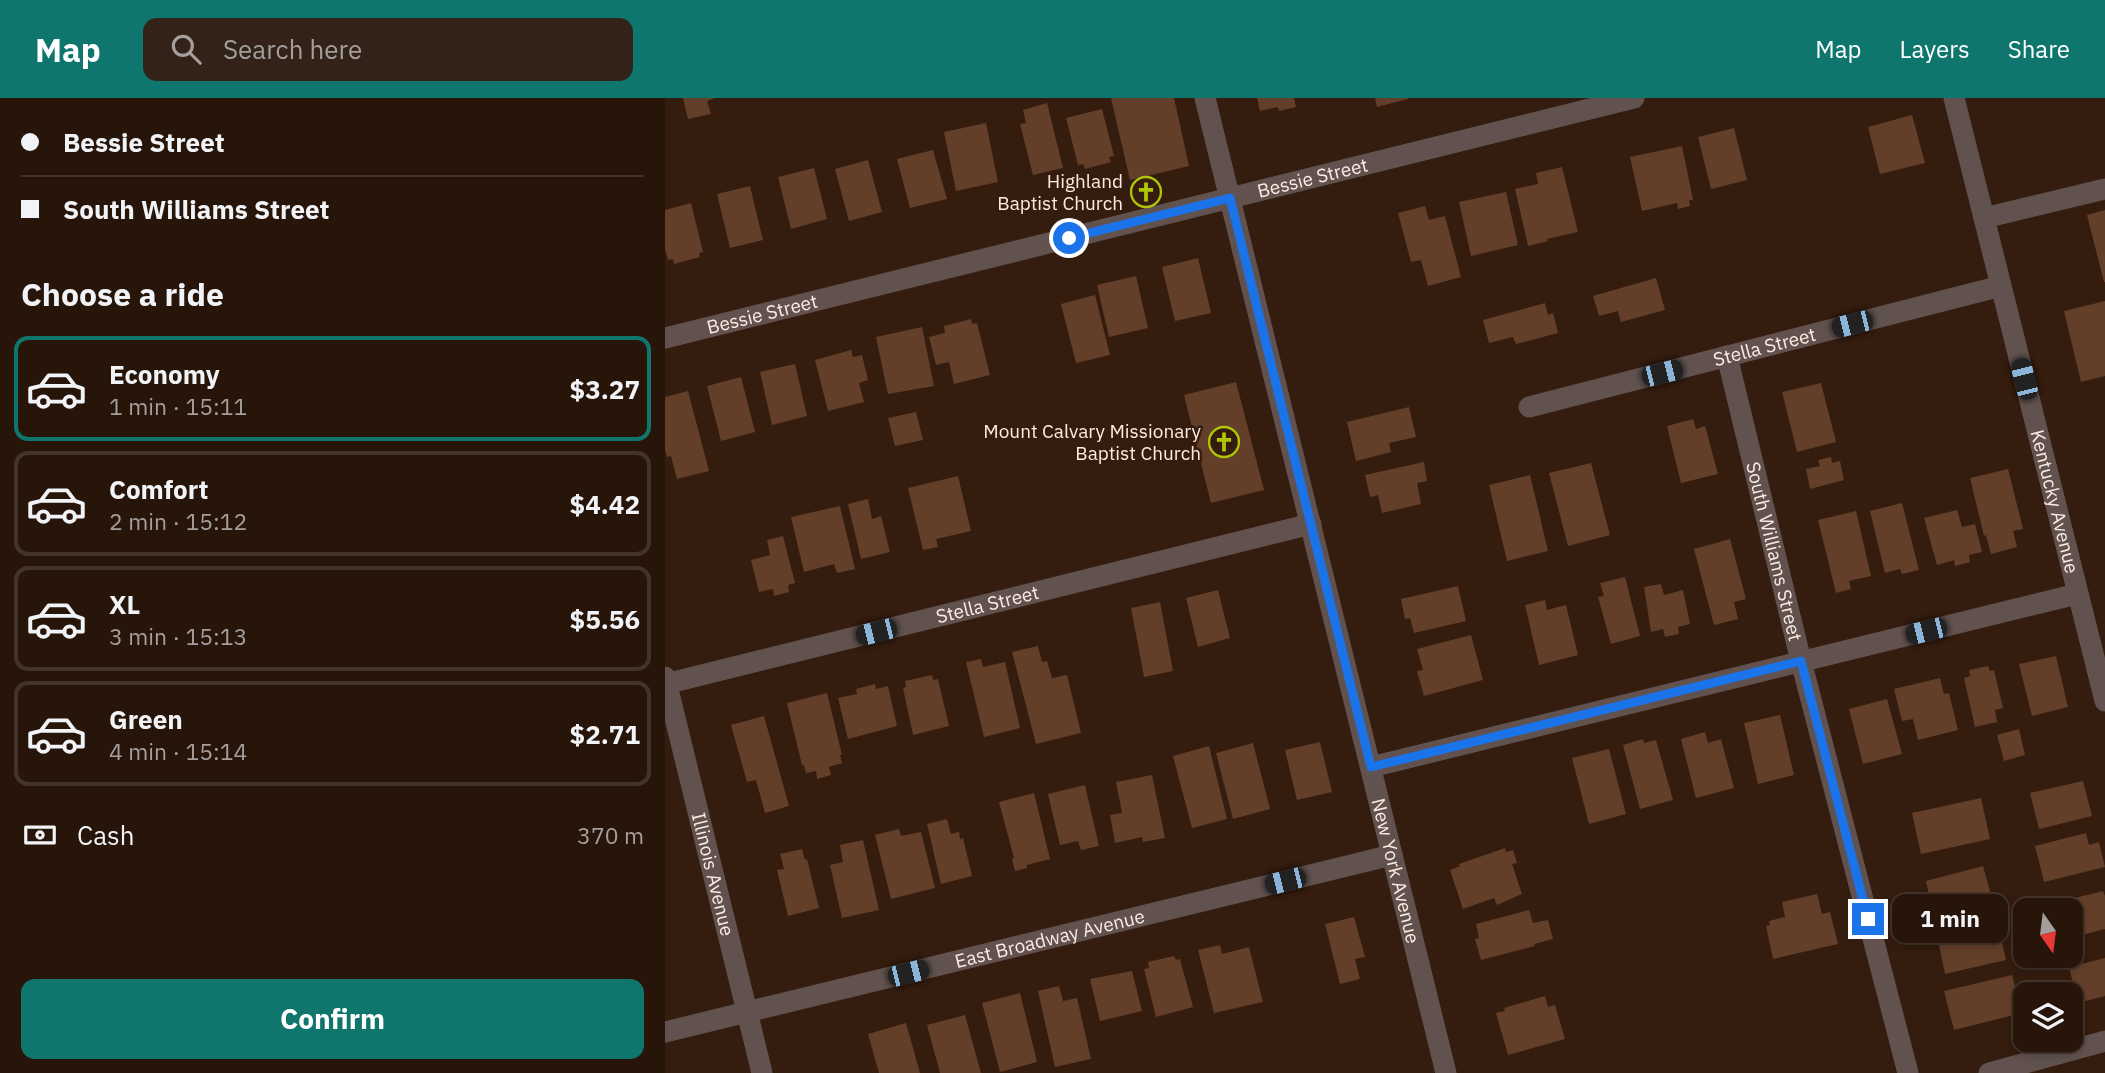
<!DOCTYPE html>
<html lang="en">
<head>
<meta charset="utf-8">
<style>
	:root { --surface:#27150a; --page:#332218; --text:#f1f3f6; --muted:#a49f9c; --line:#43342b; --accent:#0f766e }
	body { margin:0; font-family:"IBM Plex Sans",sans-serif; background:var(--page); color:var(--text); height:100vh; display:flex; flex-direction:column; font-size:26px; white-space:nowrap }
	* { box-sizing:border-box; margin:0 }
	p { font-size:23px; color:var(--muted) }
	.icon { flex:none; width:38px; height:38px; fill:none; stroke:currentColor; stroke-width:2; stroke-linecap:round; stroke-linejoin:round }
	.map { position:relative; flex:1; overflow:hidden }
	.details { display:flex; flex-direction:column; background:var(--surface); width:665px }
	.details>* { flex:none }
	.banner { display:grid; align-content:center; height:154px; padding:0 21px; background:var(--surface) }
	.needle { width:46px; rotate:166deg }
	.tools { position:absolute; left:1348px; top:800px; display:grid; gap:14px }
	.tools a { display:grid; place-items:center; width:70px; height:70px; border-radius:14px; background:var(--surface); box-shadow:0 4px 10px #0003,0 0 0 2px var(--line); font-size:35px }
	.end { position:absolute; width:32px; height:32px; margin:-16px; border:9px solid #1a73e8; background:#fff; box-shadow:0 0 0 4px #fff }
	.from { border-radius:50% }
	.bubble { position:absolute; height:49px; border-radius:14px; background:var(--surface); box-shadow:0 4px 10px #0003,0 0 0 2px var(--line); font-size:23px; font-weight:800; line-height:49px; text-align:center }
	.car { position:absolute; width:21px; height:42px; margin:-21px -10px; border-radius:9px; box-shadow:0 0 5px 2px #0007; background:linear-gradient(#222 24%,#8ab4d8 0 40%,#222 0 76%,#8ab4d8 0 86%,#222 0) }
	.banner b { display:flex; align-items:center; gap:24px; height:66px; font-size:26px }
	.banner b+b { border-top:2px solid var(--line) }
	.banner i { width:18px; height:18px; background:var(--text) }
	ul { padding:0; list-style:none }
	li { display:flex; align-items:center; gap:21px; height:105px; margin:0 14px 10px; padding:0 7px; border:4px solid var(--line); border-radius:14px }
	li div { flex:1 }
	li b { display:block; font-size:26px }
	li em { font-style:normal; font-weight:800 }
	li.on { border-color:var(--accent) }
	li>.icon { width:63px; height:63px; stroke-width:1.5 }
	h2 { padding:0 21px; font-size:32px; line-height:84px }
	.pay { display:flex; align-items:center; gap:18px; height:77px; padding:0 21px; font-size:26px }
	.pay p { margin-inline-start:auto }
	.primary-button { display:flex; gap:14px; margin-top:auto; padding:14px 21px }
	.primary-button a { flex:1; height:80px; border-radius:14px; background:var(--accent); color:#fff; font-size:28px; font-weight:800; line-height:80px; text-align:center }
	header { display:flex; align-items:center; gap:42px; box-sizing:border-box; height:98px; padding:0 35px; background:var(--accent); color:#fff }
	header strong { font-size:33px }
	nav { display:flex; gap:38px; margin-inline-start:auto; font-size:24px }
	.search { width:490px; height:63px; background:var(--page); display:flex; align-items:center; gap:18px; box-sizing:border-box; padding:0 24px; border-radius:14px; color:var(--muted); font-size:26px }
	main { display:flex; flex:1; min-height:0 }
	.map>svg:first-child { display:block }
	.building { fill:#633f2a }
	.lines { fill:none; stroke-linecap:round; stroke-linejoin:round }
	.minor { stroke:#61524f; stroke-width:21 }
	.route { stroke:#1a73e8; stroke-width:9 }
	.labels { text-anchor:middle; dominant-baseline:central; stroke-width:5; stroke-linejoin:round; paint-order:stroke }
	.street-label { font-size:19px; fill:#fcebe2; stroke:#341c0e }
	.poi-label { font-size:19px; fill:#fcebe2; stroke:#341c0e; text-anchor:end }
</style>
</head>
<body>
<header>
<strong>Map</strong>
<div class="search"><svg class="icon" aria-label="search" viewBox="0 0 24 24"><circle cx="10" cy="10" r="6"/><path d="M15 15l6 6"/></svg>Search here</div>
<nav><a>Map</a><a>Layers</a><a>Share</a></nav>
</header>
<main>
<section class="details">
<div class="banner">
<b><i class="from"></i>Bessie Street</b>
<b><i></i>South Williams Street</b>
</div>
<h2>Choose a ride</h2>
<ul>
<li class="on"><svg class="icon" aria-label="car" viewBox="0 0 24 24"><path d="M5 17H2v-5l4-1 3-4h7l3 4 3 1v5h-3M9 17h6M6 11h13"/><circle cx="7" cy="17" r="2"/><circle cx="17" cy="17" r="2"/></svg><div><b>Economy</b><p>1 min · 15:11</p></div><em>$3.27</em></li>
<li><svg class="icon" aria-label="car" viewBox="0 0 24 24"><path d="M5 17H2v-5l4-1 3-4h7l3 4 3 1v5h-3M9 17h6M6 11h13"/><circle cx="7" cy="17" r="2"/><circle cx="17" cy="17" r="2"/></svg><div><b>Comfort</b><p>2 min · 15:12</p></div><em>$4.42</em></li>
<li><svg class="icon" aria-label="car" viewBox="0 0 24 24"><path d="M5 17H2v-5l4-1 3-4h7l3 4 3 1v5h-3M9 17h6M6 11h13"/><circle cx="7" cy="17" r="2"/><circle cx="17" cy="17" r="2"/></svg><div><b>XL</b><p>3 min · 15:13</p></div><em>$5.56</em></li>
<li><svg class="icon" aria-label="car" viewBox="0 0 24 24"><path d="M5 17H2v-5l4-1 3-4h7l3 4 3 1v5h-3M9 17h6M6 11h13"/><circle cx="7" cy="17" r="2"/><circle cx="17" cy="17" r="2"/></svg><div><b>Green</b><p>4 min · 15:14</p></div><em>$2.71</em></li>
</ul>
<div class="pay"><svg class="icon" aria-label="cash" viewBox="0 0 24 24"><path d="M3 7h18v10H3z"/><circle cx="12" cy="12" r="2"/></svg>Cash<p>370 m</p></div>
<div class="primary-button"><a>Confirm</a></div>
</section>
<div class="map">
<svg width="1440" height="975" viewBox="0 0 1440 975">
	<rect width="100%" height="100%" fill="#341c0e"/>
	<g class="building">
		<path d="M18,0H50L42,3L46,16L23,21Z"/>
		<path d="M446,0H509L524,68L465,82Z"/>
		<path d="M592,0H629L631,9L614,13L613,9L595,13Z"/>
		<path d="M710,0H743V1L712,9Z"/>
		<path d="M382,5L398,70L368,77L355,26L361,25L358,12Z"/>
		<path d="M437,11L449,58L444,59L446,64L420,71L418,66L413,67L401,20Z"/>
		<path d="M1247,17L1260,65L1215,76L1203,29Z"/>
		<path d="M321,25L333,84L291,93L279,34Z"/>
		<path d="M1069,30L1082,82L1046,91L1033,39Z"/>
		<path d="M1017,48L1028,102H1024L1025,108L1013,111L1012,105L977,113L965,59Z"/>
		<path d="M268,52L282,101L245,110L232,61Z"/>
		<path d="M203,62L217,114L184,123L170,71Z"/>
		<path d="M897,69L913,134L882,141L883,143L863,148L850,91L873,86L871,75Z"/>
		<path d="M149,70L162,121L126,131L113,79Z"/>
		<path d="M85,88L98,142L65,150L52,96Z"/>
		<path d="M841,94L853,147L806,158L794,104Z"/>
		<path d="M26,105L38,154L34,155L35,159L9,166L8,161L3,162L0,151V112Z"/>
		<path d="M760,108L764,122L780,118L796,179L763,188L756,162L746,164L733,115Z"/>
		<path d="M1440,112V184H1439L1422,117Z"/>
		<path d="M533,160L546,215L510,223L497,169Z"/>
		<path d="M471,178L483,230L444,239L432,187Z"/>
		<path d="M991,180L1000,212L956,224L953,213L934,218L928,198Z"/>
		<path d="M430,197L445,257L411,265L396,206Z"/>
		<path d="M1440,203V278L1416,284L1399,213Z"/>
		<path d="M880,205L883,217L888,215L893,235L851,246L848,239L824,245L818,222Z"/>
		<path d="M306,221L307,226L312,225L325,277L289,286L284,264L271,267L264,239L280,235L279,228Z"/>
		<path d="M257,229L269,288L223,296L211,239Z"/>
		<path d="M186,252L188,259L197,257L203,282L194,285L199,304L163,313L150,262Z"/>
		<path d="M130,266L142,318L107,327L95,274Z"/>
		<path d="M76,279L90,334L56,343L42,288Z"/>
		<path d="M571,284L599,392L546,405L519,297Z"/>
		<path d="M1156,285L1171,344L1132,354L1117,294Z"/>
		<path d="M23,293L44,373L12,381L6,358L2,359L0,352V299Z"/>
		<path d="M744,309L751,339L724,345L726,354L691,363L682,324Z"/>
		<path d="M251,314L258,342L230,348L223,320Z"/>
		<path d="M1028,321L1031,331L1040,328L1053,376L1016,385L1002,328Z"/>
		<path d="M1166,359L1167,365L1175,363L1179,382L1145,391L1141,371L1155,368L1153,362Z"/>
		<path d="M759,364L762,383L752,385L756,406L717,415L713,397L705,399L700,377Z"/>
		<path d="M926,365L945,437L903,448L884,375Z"/>
		<path d="M1343,371L1358,431L1348,433L1352,449L1326,456L1321,437L1319,438L1305,380Z"/>
		<path d="M865,377L883,453L842,463L824,387Z"/>
		<path d="M293,378L306,433L271,441L273,449L258,452L243,390Z"/>
		<path d="M203,401L207,421L216,418L225,454L196,461L183,406Z"/>
		<path d="M1237,405L1254,472L1237,476L1235,471L1220,475L1205,413Z"/>
		<path d="M175,408L190,471L172,475L169,466L139,474L126,419Z"/>
		<path d="M1292,412L1297,429L1310,426L1317,454L1304,457L1305,464L1290,468L1289,462L1272,467L1259,420Z"/>
		<path d="M1191,413L1206,478L1184,483L1186,491L1171,495L1153,422Z"/>
		<path d="M118,438L130,485L123,487L124,494L109,498L108,491L94,494L86,462L105,457L102,442Z"/>
		<path d="M1065,441L1081,501L1069,504L1073,521L1049,527L1029,451Z"/>
		<path d="M960,479L975,538L946,546L933,499L939,498L935,485Z"/>
		<path d="M996,486L999,497L1018,492L1025,526L1013,529L1014,536L1000,539L998,531L986,534L979,489Z"/>
		<path d="M793,488L801,523L749,535L745,520L740,521L736,501Z"/>
		<path d="M553,492L565,540L533,549L521,500Z"/>
		<path d="M880,502L882,512L901,507L913,557L874,567L860,507Z"/>
		<path d="M495,504L508,573L479,579L466,510Z"/>
		<path d="M806,537L818,582L759,598L752,573L758,572L752,551Z"/>
		<path d="M373,548L377,564L382,563L387,580L402,577L416,635L371,646L347,554Z"/>
		<path d="M1391,558L1403,609L1367,618L1354,566Z"/>
		<path d="M316,561L318,569L340,564L355,630L319,639L301,564Z"/>
		<path d="M1323,568L1325,573L1329,572L1338,610L1330,612L1332,624L1310,629L1299,580L1305,578L1304,572Z"/>
		<path d="M267,577L268,582L273,581L284,628L248,637L238,590L241,589L240,583Z"/>
		<path d="M1275,580L1279,596L1284,595L1293,632L1253,642L1248,621L1237,623L1229,591Z"/>
		<path d="M210,586L211,591L223,588L232,628L183,641L173,600L192,596L191,591Z"/>
		<path d="M162,595L177,657H175L177,665L164,669L166,677L152,681L151,673L141,675L139,667H137L122,605Z"/>
		<path d="M1222,601L1237,656L1198,666L1184,611Z"/>
		<path d="M1115,617L1129,677L1093,686L1079,625Z"/>
		<path d="M99,618L124,708L100,715L91,682L82,684L66,627Z"/>
		<path d="M1354,631L1360,657L1339,663L1332,637Z"/>
		<path d="M1040,634L1043,645L1056,641L1069,690L1031,700L1016,641Z"/>
		<path d="M978,641L979,645L991,642L1008,702L975,711L958,647Z"/>
		<path d="M655,644L667,694L632,702L620,652Z"/>
		<path d="M588,645L605,711L568,721L551,655Z"/>
		<path d="M544,648L562,721L527,730L508,658Z"/>
		<path d="M944,651L961,716L924,726L907,660Z"/>
		<path d="M487,677L500,740L478,744L477,739L450,745L445,717L457,715L451,684Z"/>
		<path d="M1418,683L1427,718L1374,731L1365,695Z"/>
		<path d="M420,687L434,748L416,752L413,743L395,747L383,696Z"/>
		<path d="M369,695L385,761L362,767V770L350,773L347,761L349,760L334,704Z"/>
		<path d="M1316,700L1325,741L1256,756L1247,715Z"/>
		<path d="M282,721L286,736L294,734L295,741L298,740L307,778L276,786L262,726Z"/>
		<path d="M234,731L236,738L256,734L270,790L226,801L210,737Z"/>
		<path d="M1421,735L1424,747L1434,744L1440,769L1379,784L1370,748Z"/>
		<path d="M198,742L214,812L177,820L165,767L178,764L175,747Z"/>
		<path d="M840,750L841,754L848,752L852,765L847,766L857,796L832,807L829,800L798,811L785,772L795,768L794,766Z"/>
		<path d="M137,751L140,762L142,761L154,810L123,818L112,772L119,771L115,756Z"/>
		<path d="M1318,768L1328,804L1274,818L1269,801L1265,802L1261,783Z"/>
		<path d="M1438,793L1440,798V831L1405,840V812H1392L1390,805Z"/>
		<path d="M1152,796L1157,816L1165,814L1173,846L1108,861L1101,828L1105,827L1104,823L1120,819L1117,804Z"/>
		<path d="M864,812L868,825L883,822L888,841L869,846L870,848L816,862L810,841L814,840L811,826Z"/>
		<path d="M689,819L700,859L690,861L695,881L675,886L660,826Z"/>
		<path d="M1332,823L1341,862L1280,876L1272,837Z"/>
		<path d="M555,847L557,856L584,849L598,904L549,915L533,852Z"/>
		<path d="M509,858L511,862L515,861L528,909L491,919L479,871L484,870L483,864Z"/>
		<path d="M1440,860V898L1413,905L1404,869Z"/>
		<path d="M467,873L477,913L435,923L425,881Z"/>
		<path d="M1347,877L1357,915L1289,932L1279,893Z"/>
		<path d="M394,888L398,903L412,900L426,961L390,969L373,893Z"/>
		<path d="M355,895L372,964L335,974L317,905Z"/>
		<path d="M880,898L883,909L890,907L900,941L843,957L831,915L840,913L839,910Z"/>
		<path d="M300,917L316,975H275L262,927Z"/>
		<path d="M241,925L255,975H214L203,936Z"/>
	</g>
	<g class="lines">
		<g class="minor">
			<path id="s1" d="M540,0L781,975"/>
			<path id="s2" d="M1289,0L1440,603"/>
			<path d="M1319,120L1440,91"/>
			<path id="s3" d="M0,240L969,0"/>
			<path id="s4" d="M1062,258L1136,563L1243,975"/>
			<path id="s5" d="M864,309L1336,188"/>
			<path id="s6" d="M0,579L97,975"/>
			<path id="s7" d="M0,586L646,426"/>
			<path d="M706,669L1412,496"/>
			<path id="s8" d="M0,934L727,757"/>
			<path d="M1324,975L1440,943"/>
		</g>
	</g>
	<g class="lines">
		<path class="route" d="M404,140L565,100L706,669L1136,563L1203,821"/>
	</g>
	<defs>
		<g id="church-ring" transform="scale(1.575)"><circle r="9.5" fill="#341c0e" stroke="#afc506" stroke-width="1.5"/><path d="M-1.2-6h2.4v3.5h3.3v2.4h-3.3V6h-2.4V-.1h-3.3v-2.4h3.3Z" fill="#afc506"/></g>
	</defs>
	<g fill-rule="evenodd">
		<use href="#church-ring" x="481" y="94"/>
		<use href="#church-ring" x="559" y="344"/>
	</g>
	<g class="labels">
		<g class="street-label">
			<text stroke="none"><textPath href="#s3" startOffset="667">Bessie Street</textPath></text>
			<text stroke="none"><textPath href="#s3" startOffset="100">Bessie Street</textPath></text>
			<text stroke="none"><textPath href="#s5" startOffset="243">Stella Street</textPath></text>
			<text stroke="none"><textPath href="#s2" startOffset="416">Kentucky Avenue</textPath></text>
			<text stroke="none"><textPath href="#s4" startOffset="201">South Williams Street</textPath></text>
			<text stroke="none"><textPath href="#s7" startOffset="332">Stella Street</textPath></text>
			<text stroke="none"><textPath href="#s1" startOffset="796">New York Avenue</textPath></text>
			<text stroke="none"><textPath href="#s6" startOffset="203">Illinois Avenue</textPath></text>
			<text stroke="none"><textPath href="#s8" startOffset="396">East Broadway Avenue</textPath></text>
		</g>
		<g class="poi-label">
			<text x="458" y="83">Highland<tspan x="458" dy="22">Baptist Church</tspan></text>
			<text x="536" y="333">Mount Calvary Missionary<tspan x="536" dy="22">Baptist Church</tspan></text>
		</g>
	</g>
</svg>
<div class="tools">
<a><svg class="needle" viewBox="-14 -14 28 28"><path d="M0-13l5 13h-10z" fill="#e53935"/><path d="M0 13l5-13h-10z" fill="#a49f9c"/></svg></a>
<a><svg class="icon" aria-label="layers" viewBox="0 0 24 24"><path d="M12 4l9 5-9 5-9-5zM3 14l9 5 9-5"/></svg></a>
</div>
<i class="end from" style="left:404px;top:140px"></i>
<i class="end" style="left:1203px;top:821px"></i>
<div class="bubble" style="left:1227px;top:796px;width:116px">1 min</div>
<i class="car" style="left:1187px;top:226px;rotate:256deg"></i>
<i class="car" style="left:997px;top:275px;rotate:76deg"></i>
<i class="car" style="left:1359px;top:281px;rotate:346deg"></i>
<i class="car" style="left:1261px;top:533px;rotate:256deg"></i>
<i class="car" style="left:211px;top:534px;rotate:256deg"></i>
<i class="car" style="left:620px;top:783px;rotate:256deg"></i>
<i class="car" style="left:243px;top:875px;rotate:76deg"></i>
</div>
</main>
</body>
</html>
